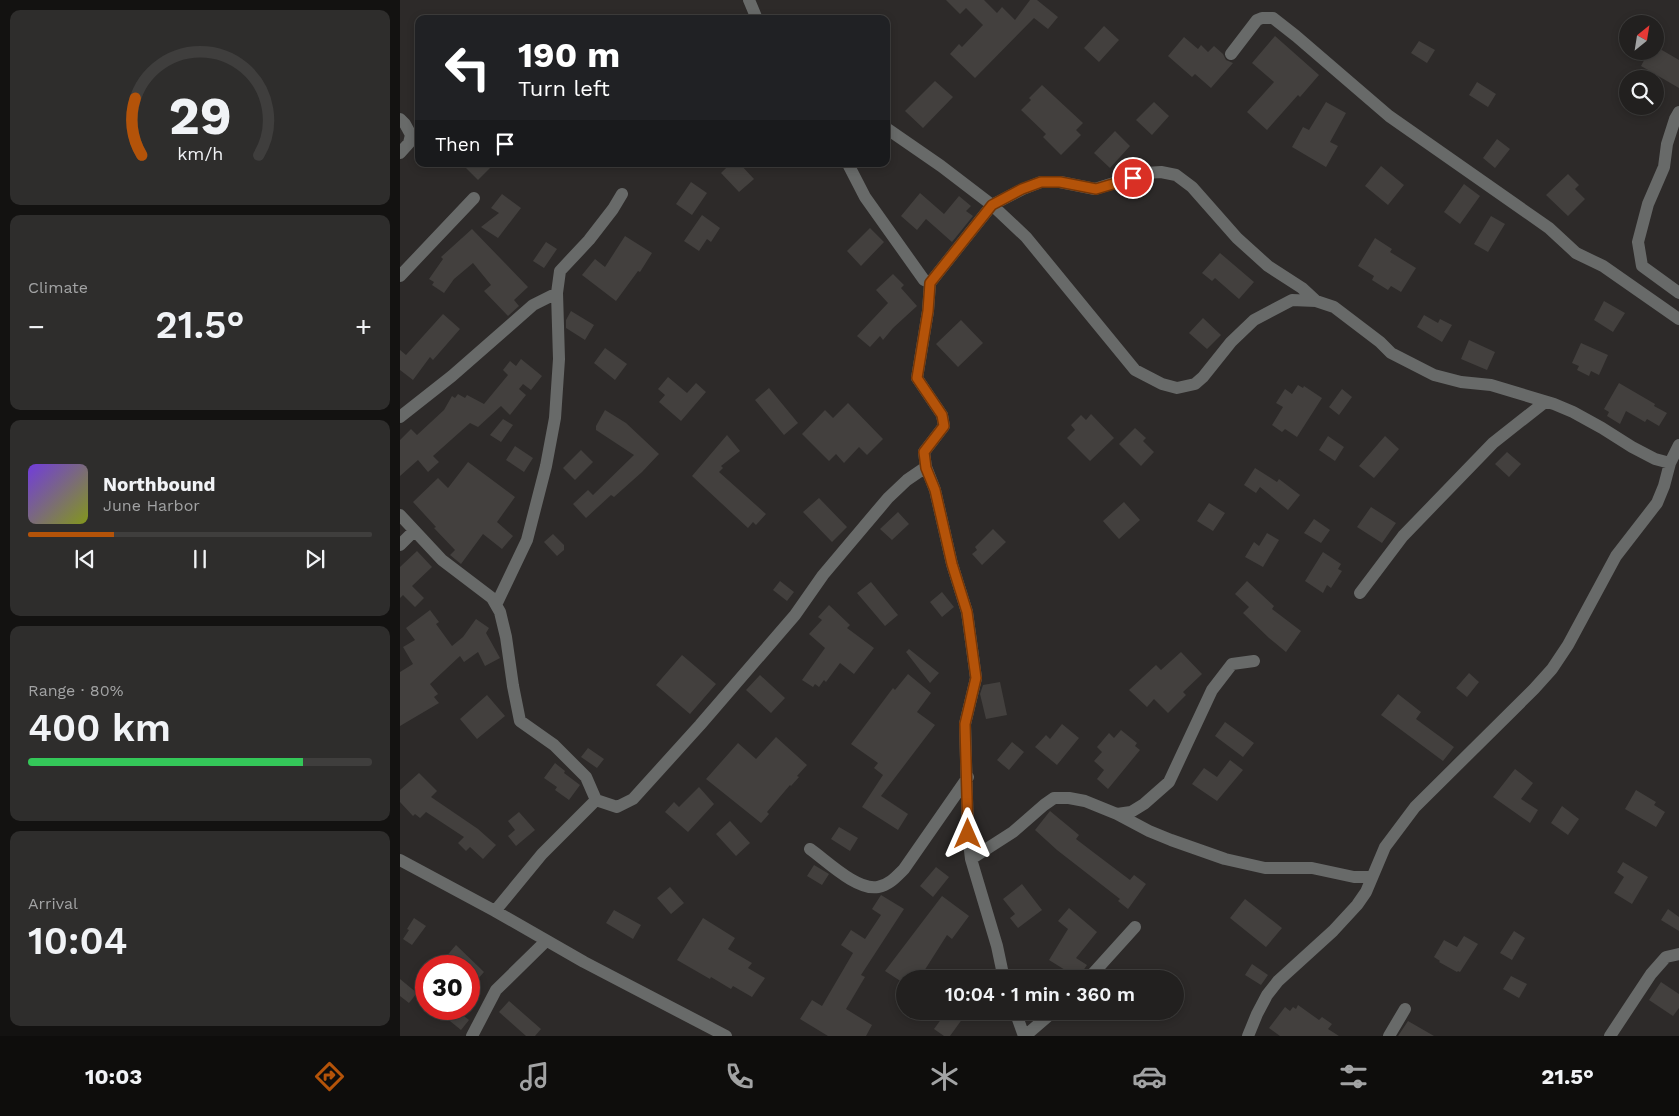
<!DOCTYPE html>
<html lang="en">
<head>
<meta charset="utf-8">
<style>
	:root { --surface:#22201f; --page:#2e2d2c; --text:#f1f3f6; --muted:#a2a3a4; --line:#3f3e3d; --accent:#b45309 }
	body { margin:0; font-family:"Work Sans",sans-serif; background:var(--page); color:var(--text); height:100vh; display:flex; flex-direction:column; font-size:19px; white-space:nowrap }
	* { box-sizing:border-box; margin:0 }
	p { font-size:16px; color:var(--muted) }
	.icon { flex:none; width:28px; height:28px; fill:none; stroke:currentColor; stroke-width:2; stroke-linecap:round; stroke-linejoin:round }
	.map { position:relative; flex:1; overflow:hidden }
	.drawer { display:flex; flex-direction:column; gap:10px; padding:10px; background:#131211; width:400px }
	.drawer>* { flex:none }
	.top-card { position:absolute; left:15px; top:15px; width:475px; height:152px; border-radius:10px; box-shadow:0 2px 8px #0003,0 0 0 1px var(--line); background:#202124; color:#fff; overflow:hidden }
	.needle { width:32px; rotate:30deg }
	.fabs { position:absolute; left:1219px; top:15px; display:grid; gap:10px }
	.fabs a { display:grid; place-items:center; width:45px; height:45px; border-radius:50%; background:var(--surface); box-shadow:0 2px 8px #0003,0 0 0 1px var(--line); font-size:25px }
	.speed { position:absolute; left:15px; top:955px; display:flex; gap:10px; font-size:25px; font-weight:700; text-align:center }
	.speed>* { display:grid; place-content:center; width:65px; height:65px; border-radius:50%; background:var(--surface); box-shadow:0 2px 8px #0003,0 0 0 1px var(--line); line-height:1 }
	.speed .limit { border:8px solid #d22; background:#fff; color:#111 }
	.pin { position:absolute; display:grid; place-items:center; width:42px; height:42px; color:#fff; margin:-21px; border:2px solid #fff; border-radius:50%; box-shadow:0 1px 5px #0007 }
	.me { position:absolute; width:55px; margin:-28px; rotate:0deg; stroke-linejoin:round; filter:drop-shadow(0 0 4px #0008) }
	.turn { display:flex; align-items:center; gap:18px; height:105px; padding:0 20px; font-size:22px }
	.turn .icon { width:65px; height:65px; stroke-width:2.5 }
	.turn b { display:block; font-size:35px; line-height:42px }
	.then { display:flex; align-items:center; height:48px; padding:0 20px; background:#0003; gap:10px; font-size:19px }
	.big { font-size:38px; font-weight:600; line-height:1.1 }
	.drawer .widget { flex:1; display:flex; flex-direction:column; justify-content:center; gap:8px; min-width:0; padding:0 18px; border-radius:10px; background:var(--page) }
	.drawer .dial { align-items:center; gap:0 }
	.dial svg { height:130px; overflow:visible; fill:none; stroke:var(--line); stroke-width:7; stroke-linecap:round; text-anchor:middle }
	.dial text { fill:var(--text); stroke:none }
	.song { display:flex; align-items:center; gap:15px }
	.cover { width:60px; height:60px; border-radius:8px; background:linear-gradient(135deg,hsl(260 70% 55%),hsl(70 70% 35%)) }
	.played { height:5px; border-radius:2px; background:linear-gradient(90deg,var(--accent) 25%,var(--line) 25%) }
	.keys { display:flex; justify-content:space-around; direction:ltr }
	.heat { display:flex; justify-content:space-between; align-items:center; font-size:28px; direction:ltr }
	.charge { height:8px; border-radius:4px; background:linear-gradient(90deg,#34c759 80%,var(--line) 0) }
	.trip { position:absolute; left:496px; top:970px; width:288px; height:50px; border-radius:25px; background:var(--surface); box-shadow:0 2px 8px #0003,0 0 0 1px var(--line); font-weight:600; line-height:50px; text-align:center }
	.dock { display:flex; height:80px; justify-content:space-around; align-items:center; background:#0e0d0c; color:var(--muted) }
	.dock .icon { width:35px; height:35px }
	.dock .selected { color:var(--accent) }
	.dock b { font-size:22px; color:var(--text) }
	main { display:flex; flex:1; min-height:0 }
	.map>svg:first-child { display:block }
</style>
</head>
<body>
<main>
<section class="drawer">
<div class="widget dial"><svg viewBox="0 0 100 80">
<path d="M14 69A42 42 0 1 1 86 69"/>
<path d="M14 69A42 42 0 0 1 10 34" stroke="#b45309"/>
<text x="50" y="56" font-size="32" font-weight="700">29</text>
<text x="50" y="72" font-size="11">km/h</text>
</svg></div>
<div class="widget"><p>Climate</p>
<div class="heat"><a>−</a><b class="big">21.5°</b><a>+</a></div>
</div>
<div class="widget">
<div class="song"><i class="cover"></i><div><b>Northbound</b><p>June Harbor</p></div></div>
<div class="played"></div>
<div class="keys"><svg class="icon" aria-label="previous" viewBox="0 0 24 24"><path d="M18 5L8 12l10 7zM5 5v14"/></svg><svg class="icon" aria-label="pause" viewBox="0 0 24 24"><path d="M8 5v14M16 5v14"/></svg><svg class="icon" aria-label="next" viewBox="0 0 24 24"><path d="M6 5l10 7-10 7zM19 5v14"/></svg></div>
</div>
<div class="widget"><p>Range · 80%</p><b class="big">400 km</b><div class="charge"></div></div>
<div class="widget"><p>Arrival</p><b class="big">10:04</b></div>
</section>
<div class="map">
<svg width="1279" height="1036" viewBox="0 0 1279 1036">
	<rect width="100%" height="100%" fill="#2d2a29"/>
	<path fill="#43403e" d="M 546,0 L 584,0 L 597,13 L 602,7 L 615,20 L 630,0 L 637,0 L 658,17 L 648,29 L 634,18 L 575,78 L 550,54 L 559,44 L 562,47 L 583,25 L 566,8 L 560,14 Z
		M 704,26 L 719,40 L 699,62 L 684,48 Z
		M 875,36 L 919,75 L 900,97 L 898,95 L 867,130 L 847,112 L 874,82 L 852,63 Z
		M 784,37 L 798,49 L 801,45 L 808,52 L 814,46 L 823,54 L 826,60 L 833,63 L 811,88 L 795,74 L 792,77 L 768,56 Z
		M 1019,41 L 1035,50 L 1027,63 L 1011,53 Z
		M 1255,46 L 1279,60 L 1279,88 L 1241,66 L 1249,51 L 1255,51 Z
		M 535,81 L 553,97 L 523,128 L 505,111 Z
		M 1077,82 L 1096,94 L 1088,107 L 1069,95 Z
		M 642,85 L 683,123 L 676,130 L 681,135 L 661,155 L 643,137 L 646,134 L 621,110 L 631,100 L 629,98 Z
		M 754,102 L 769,116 L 752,135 L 736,120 Z
		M 926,102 L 946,113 L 930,142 L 938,146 L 926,167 L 892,147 L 903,127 L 909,130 Z
		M 715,131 L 730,146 L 710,168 L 694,153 Z
		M 1097,139 L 1110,149 L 1095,168 L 1083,158 Z
		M 62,164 L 94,164 L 78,180 Z
		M 330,164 L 340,164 L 354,179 L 339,192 L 321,173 Z
		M 981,166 L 1004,185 L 988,205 L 965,186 Z
		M 1168,174 L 1179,185 L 1175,189 L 1185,199 L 1168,216 L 1146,195 Z
		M 291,182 L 307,193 L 292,215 L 276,204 Z
		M 1064,184 L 1080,196 L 1060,224 L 1044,212 Z
		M 520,193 L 544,214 L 559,196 L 571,206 L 566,211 L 573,216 L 552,242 L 526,219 L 517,230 L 501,216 Z
		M 102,194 L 121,208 L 98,238 L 81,227 L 99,213 L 91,208 Z
		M 302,215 L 320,228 L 311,242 L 307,239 L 299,251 L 284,241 Z
		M 1091,216 L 1105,224 L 1088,252 L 1074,244 Z
		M 470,228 L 484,242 L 461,266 L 447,251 Z
		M 72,229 L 128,287 L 114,300 L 119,306 L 108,316 L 84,291 L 91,285 L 73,263 L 54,279 L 44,293 L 32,285 L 34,282 L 29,279 L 43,259 L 41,257 Z
		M 225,236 L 252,253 L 240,272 L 238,271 L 216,301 L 182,275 L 195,259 L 205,267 Z
		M 975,238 L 992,249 L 990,252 L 1016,268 L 1001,292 L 991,286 L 988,290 L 972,280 L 974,276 L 958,266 Z
		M 146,242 L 157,249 L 144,268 L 133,261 Z
		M 820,253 L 854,282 L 839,299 L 815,278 L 812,281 L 802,273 Z
		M 493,274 L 504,285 L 501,288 L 517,306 L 493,328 L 483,340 L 480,336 L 470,347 L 457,336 L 488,303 L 476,290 Z
		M 1204,301 L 1225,313 L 1213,332 L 1194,320 Z
		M 171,311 L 194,325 L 185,340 L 166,328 L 166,320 Z
		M 43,314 L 60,329 L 33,360 L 30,357 L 13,380 L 0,370 L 0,350 L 6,355 Z
		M 1024,315 L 1038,323 L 1040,319 L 1052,325 L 1042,342 L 1017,327 Z
		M 803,318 L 821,335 L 807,349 L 789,333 Z
		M 561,320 L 583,343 L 558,367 L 536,344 Z
		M 1069,340 L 1095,352 L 1087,370 L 1061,359 Z
		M 1181,343 L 1208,355 L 1199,375 L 1191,371 L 1189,376 L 1177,370 L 1179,366 L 1172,363 Z
		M 205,348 L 227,364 L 215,380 L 194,363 Z
		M 121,359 L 142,376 L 131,390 L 123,384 L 119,389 L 126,395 L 110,415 L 101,406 L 78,427 L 70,423 L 33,456 L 39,462 L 28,472 L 18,460 L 0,476 L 0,440 L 11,429 L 17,435 L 44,410 L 52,396 L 55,398 L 58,394 L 65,398 L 67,395 L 84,404 L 108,375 L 103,370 L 110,361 L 116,366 Z
		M 268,377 L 287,393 L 296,383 L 306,392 L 281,421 L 259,402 L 265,395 L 258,389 Z
		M 1219,383 L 1255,404 L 1254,406 L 1267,413 L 1259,426 L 1247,419 L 1245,422 L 1226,411 L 1220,424 L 1207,416 L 1209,412 L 1204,409 Z
		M 898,385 L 903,388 L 904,386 L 922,398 L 897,437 L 885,429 L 882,432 L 872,425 L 883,407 L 876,403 L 885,389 L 892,394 Z
		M 369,388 L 398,423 L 384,435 L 355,400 Z
		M 942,389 L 952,397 L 939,415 L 929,407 Z
		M 448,403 L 483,439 L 467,455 L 459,447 L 444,463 L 436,454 L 429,461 L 402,434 L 425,410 L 433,418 Z
		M 205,410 L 226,423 L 259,454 L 242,472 L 214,497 L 211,495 L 186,518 L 173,504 L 188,490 L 193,495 L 234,455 L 196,430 L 196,426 Z
		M 691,414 L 714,438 L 690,461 L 667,438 L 675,430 L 671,425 L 681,415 L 686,420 Z
		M 103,419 L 113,425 L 101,442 L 90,435 Z
		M 735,428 L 746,438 L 743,441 L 754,452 L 741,466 L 719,444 Z
		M 327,435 L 340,451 L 321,466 L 323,468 L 319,472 L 366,514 L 356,525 L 353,522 L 348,528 L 292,476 Z
		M 928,436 L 944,447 L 935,461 L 919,450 Z
		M 985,436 L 999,449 L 974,478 L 959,466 Z
		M 115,446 L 133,458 L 124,472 L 106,460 Z
		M 181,450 L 193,462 L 175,480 L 163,468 Z
		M 1107,452 L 1121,464 L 1109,477 L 1095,464 Z
		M 68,462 L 115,497 L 97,522 L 113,536 L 102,549 L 83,534 L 61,564 L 50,555 L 55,550 L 34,528 L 36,527 L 13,502 L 38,478 L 48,488 Z
		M 855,468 L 877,482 L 879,479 L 900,495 L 888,510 L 860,487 L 856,493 L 844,485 Z
		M 419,498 L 447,527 L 432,542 L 403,512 Z
		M 724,502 L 740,520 L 719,539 L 703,521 Z
		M 809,503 L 825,513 L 813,531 L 797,521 Z
		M 971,507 L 996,523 L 982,543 L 957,527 Z
		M 498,512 L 509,524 L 492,540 L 480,529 Z
		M 914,519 L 930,530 L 921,543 L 904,533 Z
		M 593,529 L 606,542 L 582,565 L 572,554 L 577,550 L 575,547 Z
		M 867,533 L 879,540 L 863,567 L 845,557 L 854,542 L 859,546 Z
		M 153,534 L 164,545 L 164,550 L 157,556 L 144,542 Z
		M 17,551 L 32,567 L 12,586 L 24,598 L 15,607 L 3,595 L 0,598 L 0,567 Z
		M 923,552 L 941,564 L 938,569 L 942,571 L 931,588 L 927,585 L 923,593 L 905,581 Z
		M 380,581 L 394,592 L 387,601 L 373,590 Z
		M 847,581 L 874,606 L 872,609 L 901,631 L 886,652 L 869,638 L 843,613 L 849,607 L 835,594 Z
		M 471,582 L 498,615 L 485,626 L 457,593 Z
		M 542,592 L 554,607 L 542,617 L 530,602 Z
		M 429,605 L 450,625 L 447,628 L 474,648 L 454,674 L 440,663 L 426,682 L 424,680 L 419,687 L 415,684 L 413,687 L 402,680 L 425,648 L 409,634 L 422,620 L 418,617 Z
		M 30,610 L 39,622 L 36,624 L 52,646 L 63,637 L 76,619 L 89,628 L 86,633 L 100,658 L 85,666 L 78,652 L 64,662 L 60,656 L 30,684 L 38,694 L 34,697 L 39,703 L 0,726 L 0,672 L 13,664 L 3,647 L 15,640 L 6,628 Z
		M 509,649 L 539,673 L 530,683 L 506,652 Z
		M 781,652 L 802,674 L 783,692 L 786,695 L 768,713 L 754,699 L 747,707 L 729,690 L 756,665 L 761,670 Z
		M 282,655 L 316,684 L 290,714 L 256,685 Z
		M 1069,673 L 1079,682 L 1067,697 L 1056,688 Z
		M 508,674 L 531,693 L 517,712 L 535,725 L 481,796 L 508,814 L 498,830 L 462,807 L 483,775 L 474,768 L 478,763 L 451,744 L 493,688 L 495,690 Z
		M 360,675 L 385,698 L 371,713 L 346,690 Z
		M 600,682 L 607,715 L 586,719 L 580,694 L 583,685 Z
		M 998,694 L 1021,712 L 1016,719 L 1054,747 L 1043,761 L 981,715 Z
		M 87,695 L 105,716 L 77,739 L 60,719 Z
		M 825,722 L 854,743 L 843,757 L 815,736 Z
		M 662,724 L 679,738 L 657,765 L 635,747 L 646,735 L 650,739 Z
		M 721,730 L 737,743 L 735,746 L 740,750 L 708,789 L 697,779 L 704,770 L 694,761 L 702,752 L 697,747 L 709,733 L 714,738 Z
		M 376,737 L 407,765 L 397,776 L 399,777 L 391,786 L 390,785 L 367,812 L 369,814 L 361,823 L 306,779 L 338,743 L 356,759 Z
		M 612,742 L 624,752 L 609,770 L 597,760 Z
		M 188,748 L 204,759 L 197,768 L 181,757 Z
		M 830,760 L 843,770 L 817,801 L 792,784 L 804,768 L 817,777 Z
		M 155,763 L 165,771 L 164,773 L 180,785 L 169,800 L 155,790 L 157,787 L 144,778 Z
		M 1115,769 L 1133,783 L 1121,799 L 1138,810 L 1130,823 L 1093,797 Z
		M 19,773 L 37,791 L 31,797 L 78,829 L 96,845 L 83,859 L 70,847 L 66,851 L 58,843 L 64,837 L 26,812 L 20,818 L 15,814 L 13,816 L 0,802 L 0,790 Z
		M 299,787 L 314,804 L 288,832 L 265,812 L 274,802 L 279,807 Z
		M 1236,790 L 1256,802 L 1254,805 L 1265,812 L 1256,827 L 1225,809 Z
		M 1162,806 L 1179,819 L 1168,835 L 1151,823 Z
		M 650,811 L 679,835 L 676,839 L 693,852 L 730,880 L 734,875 L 746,884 L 728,909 L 718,901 L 720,899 L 657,850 L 635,830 Z
		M 119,812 L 135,830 L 116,846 L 108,836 L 115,830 L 108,821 Z
		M 330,821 L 350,843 L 336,856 L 316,834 Z
		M 439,827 L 458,838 L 450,851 L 431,839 Z
		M 1223,862 L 1248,877 L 1232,904 L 1214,893 L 1224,877 L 1217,872 Z
		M 414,865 L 429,874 L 422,885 L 407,876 Z
		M 536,867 L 549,877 L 533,897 L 520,886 Z
		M 622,884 L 642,910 L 618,928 L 610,918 L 615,914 L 603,899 Z
		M 270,887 L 284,903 L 271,914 L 257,898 Z
		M 481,895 L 504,909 L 461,975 L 465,977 L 446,1009 L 472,1025 L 466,1036 L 428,1036 L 400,1019 L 412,1000 L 422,1006 L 453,953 L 441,945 L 451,930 L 465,939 L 481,915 L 472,909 Z
		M 542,896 L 569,916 L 552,939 L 547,935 L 519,979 L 505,979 L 505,984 L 485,971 Z
		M 845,899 L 882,928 L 866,947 L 830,918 Z
		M 669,908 L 697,932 L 676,958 L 687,965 L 678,978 L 649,960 L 668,929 L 658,921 Z
		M 1268,909 L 1279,917 L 1279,931 L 1261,920 Z
		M 214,910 L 241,925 L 233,939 L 206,923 Z
		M 14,918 L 26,926 L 12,945 L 3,939 L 9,930 L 7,929 Z
		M 303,918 L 335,938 L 328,949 L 352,963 L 348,968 L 365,978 L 352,997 L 333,986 L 331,989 L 311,977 L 310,979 L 277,960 Z
		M 1114,931 L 1125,938 L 1112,960 L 1100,953 Z
		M 1064,936 L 1078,944 L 1060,972 L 1058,971 L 1057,972 L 1039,962 L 1040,961 L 1034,957 L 1044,940 L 1057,947 Z
		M 56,945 L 84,972 L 69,989 L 69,966 L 38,966 Z
		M 852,964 L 868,975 L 861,985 L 845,975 Z
		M 1111,976 L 1127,984 L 1119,998 L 1103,989 Z
		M 0,979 L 17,993 L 9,1003 L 0,996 Z
		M 1261,982 L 1279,994 L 1279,1008 L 1273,1016 L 1249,1000 Z
		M 109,1001 L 141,1029 L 135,1036 L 126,1036 L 99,1012 Z
		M 898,1005 L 919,1020 L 922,1017 L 932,1024 L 928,1029 L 939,1036 L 880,1036 L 869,1028 L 885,1007 L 890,1011 L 893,1007 L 896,1009 Z
		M 52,1009 L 55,1009 L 69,1020 L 61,1030 L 45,1017 Z
		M 547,1011 L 568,1011 L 550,1036 L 544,1036 L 534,1029 Z
		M 1008,1021 L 1034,1036 L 998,1036 Z"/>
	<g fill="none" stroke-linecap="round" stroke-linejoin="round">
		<path stroke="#686a69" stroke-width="12" d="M 349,0 L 357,19
			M 831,54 L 857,20 L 862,18 L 873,18 L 896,36 L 989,116 L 1149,228 L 1176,253 L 1203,266 L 1279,319
			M 1279,112 L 1275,119 L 1267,144 L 1264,167 L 1248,204 L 1238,242 L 1242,266 L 1279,293
			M 0,119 L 5,124 L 11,135 L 9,143 L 0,153
			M 486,128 L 541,166 L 592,205 L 626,237 L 735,370 L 762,384 L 777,388 L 795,384 L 803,377 L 831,342 L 854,320 L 892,300 L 916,301 L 934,307 L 980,342 L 991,353 L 1034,375 L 1061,382 L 1091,385 L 1154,404 L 1173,412 L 1202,428 L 1232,447 L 1255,459 L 1270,463
			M 448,164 L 465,197 L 524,280 L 530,283 L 528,311 L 517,378 L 542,415 L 544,426 L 524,452 L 526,467 L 535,490 L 552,564 L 567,612 L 576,678 L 565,724 L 568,834 L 571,859 L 597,946 L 604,979
			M 0,276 L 74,198
			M 530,283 L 592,205 L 623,189 L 641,182 L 660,182 L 695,189 L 746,173 L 761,172 L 776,175 L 792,187 L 837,238 L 868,266 L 902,288 L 916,301
			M 0,417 L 52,376 L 133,305 L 157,293
			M 0,515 L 42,560 L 92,598 L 100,612 L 106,637 L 113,686 L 120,721 L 154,745 L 186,777 L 196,800 L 217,807 L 233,799 L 300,725 L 395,615 L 423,575 L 488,498 L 507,480 L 526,467
			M 0,545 L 14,531
			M 960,593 L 1003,536 L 1093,443 L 1145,402
			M 96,605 L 127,540 L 146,466 L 155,418 L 159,359 L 157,293 L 160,271 L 189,240 L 213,209 L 222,194
			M 717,814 L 749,831 L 771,840 L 825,859 L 865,868 L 912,868 L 954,877 L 972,877
			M 410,849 C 427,861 457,891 478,887 C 489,885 496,877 504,869 L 568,777
			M 571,859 L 613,832 L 644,805 L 654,798 L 669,798 L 685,801 L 717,814 L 731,812 L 744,804 L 769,782 L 812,690 L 832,664 L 854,661
			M 0,860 L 95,911 L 184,962 L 326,1036
			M 95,911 L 142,854 L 196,800
			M 688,979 L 735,927
			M 615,1011 L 624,1036
			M 72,1036 L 96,990 L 146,941
			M 625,1036 L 654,1011
			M 848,1036 L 857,1014 L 867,995 L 878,981 L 933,931 L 957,905 L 966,892 L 985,847 L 1015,807 L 1134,689 L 1152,669 L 1168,645 L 1216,556 L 1257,503 L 1264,486 L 1270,463 L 1279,445
			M 989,1036 L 1005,1009
			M 1210,1036 L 1251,974 L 1266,957 L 1279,954"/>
	</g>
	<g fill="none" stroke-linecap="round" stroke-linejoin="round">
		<g stroke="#753606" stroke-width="12">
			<path id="route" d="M 568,834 L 565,724 L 576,678 L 567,612 L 552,564 L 535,490 L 526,468 L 524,452 L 544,426 L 542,415 L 517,378 L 528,311 L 530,283 L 592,205 L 622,189 L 641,182 L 660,182 L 696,189 L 733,178"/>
		</g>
		<use href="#route" stroke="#b45309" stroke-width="9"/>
	</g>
</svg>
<div class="fabs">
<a><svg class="needle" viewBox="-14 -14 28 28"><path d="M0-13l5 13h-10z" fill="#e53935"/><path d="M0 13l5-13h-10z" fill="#a2a3a4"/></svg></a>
<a><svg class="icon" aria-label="search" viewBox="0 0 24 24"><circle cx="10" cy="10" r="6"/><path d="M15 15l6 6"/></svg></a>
</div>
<div class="speed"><div class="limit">30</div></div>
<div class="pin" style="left:733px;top:178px;background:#d93025"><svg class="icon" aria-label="arrive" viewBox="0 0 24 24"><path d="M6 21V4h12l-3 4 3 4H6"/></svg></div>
<svg class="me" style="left:568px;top:834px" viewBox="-20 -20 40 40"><path d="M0-17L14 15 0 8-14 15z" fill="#b45309" stroke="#fff" stroke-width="4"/></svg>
<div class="trip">10:04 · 1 min · 360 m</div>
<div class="top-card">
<div class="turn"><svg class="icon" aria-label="left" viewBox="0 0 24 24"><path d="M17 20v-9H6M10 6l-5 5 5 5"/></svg><div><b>190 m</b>Turn left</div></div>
<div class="then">Then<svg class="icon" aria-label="arrive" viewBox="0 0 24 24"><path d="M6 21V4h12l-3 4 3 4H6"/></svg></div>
</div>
</div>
</main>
<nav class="dock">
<b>10:03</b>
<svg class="icon selected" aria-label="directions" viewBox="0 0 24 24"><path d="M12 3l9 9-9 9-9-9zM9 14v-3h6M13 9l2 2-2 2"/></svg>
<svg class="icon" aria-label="music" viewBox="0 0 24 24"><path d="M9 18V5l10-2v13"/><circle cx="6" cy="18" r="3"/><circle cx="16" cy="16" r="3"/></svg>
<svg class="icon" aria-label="phone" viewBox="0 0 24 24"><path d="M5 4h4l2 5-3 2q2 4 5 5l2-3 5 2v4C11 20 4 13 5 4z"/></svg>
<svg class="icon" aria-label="climate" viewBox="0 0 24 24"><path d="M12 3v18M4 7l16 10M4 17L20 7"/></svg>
<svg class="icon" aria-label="car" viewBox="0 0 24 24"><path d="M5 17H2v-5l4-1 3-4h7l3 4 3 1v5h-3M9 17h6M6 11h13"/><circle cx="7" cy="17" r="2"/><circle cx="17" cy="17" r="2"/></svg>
<svg class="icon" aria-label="filters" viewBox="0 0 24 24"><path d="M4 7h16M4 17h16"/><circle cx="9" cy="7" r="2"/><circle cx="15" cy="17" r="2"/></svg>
<b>21.5°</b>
</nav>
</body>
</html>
